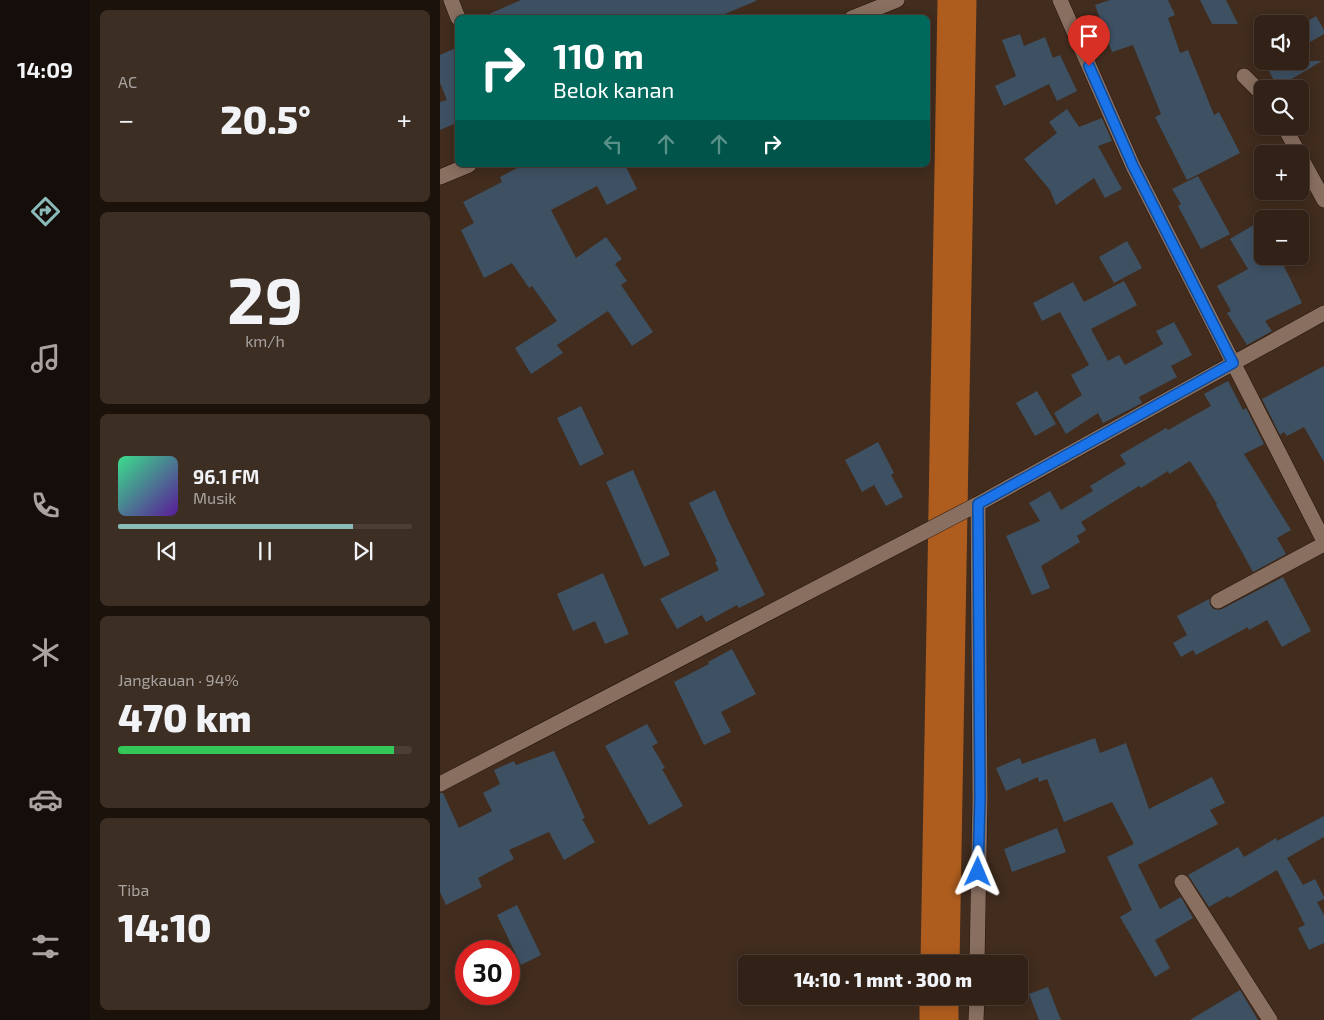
<!DOCTYPE html>
<html lang="id">
<head>
<meta charset="utf-8">
<style>
	:root { --surface:#312116; --page:#3d2e23; --text:#f1f3f6; --muted:#a8a3a1; --line:#4c3e35; --accent:#8bbbb9 }
	body { margin:0; font-family:"Exo 2",sans-serif; background:var(--page); color:var(--text); height:100vh; display:flex; flex-direction:column; font-size:19px; white-space:nowrap }
	* { box-sizing:border-box; margin:0 }
	p { font-size:16px; color:var(--muted) }
	.icon { flex:none; width:28px; height:28px; fill:none; stroke:currentColor; stroke-width:2; stroke-linecap:round; stroke-linejoin:round }
	.map { position:relative; flex:1; overflow:hidden }
	.drawer { display:flex; flex-direction:column; gap:10px; padding:10px; background:#1b120c; width:350px }
	.drawer>* { flex:none }
	.guide { position:absolute; left:15px; top:15px; width:475px; height:152px; border-radius:8px; box-shadow:0 2px 12px #0003,0 0 0 1px var(--line); background:#00695c; color:#fff; overflow:hidden }
	.fabs { position:absolute; left:814px; top:15px; display:grid; gap:10px }
	.fabs a { display:grid; place-items:center; width:55px; height:55px; border-radius:8px; background:var(--surface); box-shadow:0 2px 12px #0003,0 0 0 1px var(--line); font-size:25px }
	.speed { position:absolute; left:15px; top:940px; display:flex; gap:10px; font-size:25px; font-weight:700; text-align:center }
	.speed>* { display:grid; place-content:center; width:65px; height:65px; border-radius:50%; background:var(--surface); box-shadow:0 2px 12px #0003,0 0 0 1px var(--line); line-height:1 }
	.speed .limit { border:8px solid #d22; background:#fff; color:#111 }
	.pin { position:absolute; display:grid; place-items:center; width:42px; height:42px; color:#fff; margin:-51px -21px; border-radius:50% 50% 50% 0; rotate:-45deg; box-shadow:0 0 5px #0007 }
	.pin .icon { rotate:45deg }
	.me { position:absolute; width:55px; margin:-28px; rotate:1deg; stroke-linejoin:round; filter:drop-shadow(0 0 4px #0008) }
	.turn { display:flex; align-items:center; gap:18px; height:105px; padding:0 15px; font-size:22px }
	.turn .icon { width:65px; height:65px; stroke-width:2.5 }
	.turn b { display:block; font-size:35px; line-height:42px }
	.lanes { display:flex; align-items:center; height:48px; padding:0 15px; background:#0003; justify-content:center; gap:25px; direction:ltr }
	.lanes .off { opacity:.35 }
	.big { font-size:38px; font-weight:800; line-height:1.1 }
	.drawer .card { flex:1; display:flex; flex-direction:column; justify-content:center; gap:8px; min-width:0; padding:0 18px; border-radius:8px; background:var(--page) }
	.drawer .dial { align-items:center; gap:0 }
	.dial b { font-size:65px; line-height:1 }
	.song { display:flex; align-items:center; gap:15px }
	.cover { width:60px; height:60px; border-radius:8px; background:linear-gradient(135deg,hsl(150 70% 55%),hsl(270 70% 35%)) }
	.played { height:5px; border-radius:2px; background:linear-gradient(90deg,var(--accent) 80%,var(--line) 80%) }
	.keys { display:flex; justify-content:space-around; direction:ltr }
	.heat { display:flex; justify-content:space-between; align-items:center; font-size:28px; direction:ltr }
	.charge { height:8px; border-radius:4px; background:linear-gradient(90deg,#34c759 94%,var(--line) 0) }
	.trip { position:absolute; left:298px; top:955px; width:290px; height:50px; border-radius:8px; background:var(--surface); box-shadow:0 2px 12px #0003,0 0 0 1px var(--line); font-weight:800; line-height:50px; text-align:center }
	main { display:flex; flex:1; min-height:0 }
	.dock { display:flex; flex-direction:column; width:90px; justify-content:space-around; align-items:center; background:#140d09; color:var(--muted) }
	.dock .icon { width:35px; height:35px }
	.dock .current { color:var(--accent) }
	.dock b { font-size:22px; color:var(--text) }
	.map>svg:first-child { display:block }
</style>
</head>
<body>
<main>
<nav class="dock">
<b>14:09</b>
<svg class="icon current" aria-label="directions" viewBox="0 0 24 24"><path d="M12 3l9 9-9 9-9-9zM9 14v-3h6M13 9l2 2-2 2"/></svg>
<svg class="icon" aria-label="music" viewBox="0 0 24 24"><path d="M9 18V5l10-2v13"/><circle cx="6" cy="18" r="3"/><circle cx="16" cy="16" r="3"/></svg>
<svg class="icon" aria-label="phone" viewBox="0 0 24 24"><path d="M5 4h4l2 5-3 2q2 4 5 5l2-3 5 2v4C11 20 4 13 5 4z"/></svg>
<svg class="icon" aria-label="climate" viewBox="0 0 24 24"><path d="M12 3v18M4 7l16 10M4 17L20 7"/></svg>
<svg class="icon" aria-label="car" viewBox="0 0 24 24"><path d="M5 17H2v-5l4-1 3-4h7l3 4 3 1v5h-3M9 17h6M6 11h13"/><circle cx="7" cy="17" r="2"/><circle cx="17" cy="17" r="2"/></svg>
<svg class="icon" aria-label="filters" viewBox="0 0 24 24"><path d="M4 7h16M4 17h16"/><circle cx="9" cy="7" r="2"/><circle cx="15" cy="17" r="2"/></svg>
</nav>
<section class="drawer">
<div class="card"><p>AC</p>
<div class="heat"><a>−</a><b class="big">20.5°</b><a>+</a></div>
</div>
<div class="card dial"><b>29</b><p>km/h</p></div>
<div class="card">
<div class="song"><i class="cover"></i><div><b>96.1 FM</b><p>Musik</p></div></div>
<div class="played"></div>
<div class="keys"><svg class="icon" aria-label="previous" viewBox="0 0 24 24"><path d="M18 5L8 12l10 7zM5 5v14"/></svg><svg class="icon" aria-label="pause" viewBox="0 0 24 24"><path d="M8 5v14M16 5v14"/></svg><svg class="icon" aria-label="next" viewBox="0 0 24 24"><path d="M6 5l10 7-10 7zM19 5v14"/></svg></div>
</div>
<div class="card"><p>Jangkauan · 94%</p><b class="big">470 km</b><div class="charge"></div></div>
<div class="card"><p>Tiba</p><b class="big">14:10</b></div>
</section>
<div class="map">
<svg width="884" height="1020" viewBox="0 0 884 1020">
	<rect width="100%" height="100%" fill="#412c1e"/>
	<g fill="none" stroke-linecap="round" stroke-linejoin="round">
		<path stroke="#af5d1e" stroke-width="39" d="M 500,964 L 517,0
			M 499,1020 L 499,996"/>
	</g>
	<path fill="#3e5163" d="M 81,0 L 316,0 L 316,1 L 275,18 L 40,18 Z
		M 670,0 L 728,0 L 735,15 L 728,18 L 740,53 L 748,50 L 774,115 L 779,112 L 800,153 L 747,180 L 715,117 L 721,114 L 693,45 L 672,52 L 655,5 Z
		M 760,0 L 786,0 L 798,24 L 772,24 Z
		M 876,16 L 884,30 L 884,34 L 860,48 L 860,26 Z
		M 580,34 L 584,46 L 605,37 L 613,58 L 620,55 L 637,91 L 617,101 L 609,84 L 564,106 L 555,86 L 576,76 L 562,40 Z
		M 18,47 L 18,124 L 16,123 L 0,130 L 0,102 L 7,100 L 0,83 L 0,55 Z
		M 823,61 L 882,61 L 838,87 Z
		M 627,109 L 639,127 L 662,118 L 672,141 L 658,146 L 682,189 L 665,198 L 654,178 L 616,205 L 610,190 L 584,159 L 617,133 L 609,122 Z
		M 83,165 L 185,165 L 197,189 L 167,205 L 157,186 L 111,210 L 136,258 L 166,237 L 182,259 L 175,264 L 187,281 L 181,285 L 213,332 L 192,346 L 168,311 L 117,345 L 123,353 L 91,374 L 75,348 L 117,321 L 92,286 L 89,288 L 72,263 L 44,278 L 21,230 L 34,223 L 23,202 L 62,182 L 60,177 Z
		M 758,176 L 790,234 L 761,249 L 738,206 L 741,204 L 732,189 Z
		M 822,220 L 822,256 L 839,256 L 862,303 L 825,321 L 832,331 L 807,345 L 787,313 L 791,311 L 777,286 L 808,269 L 790,239 Z
		M 687,241 L 702,268 L 674,283 L 659,257 Z
		M 684,281 L 697,305 L 651,329 L 668,361 L 679,355 L 685,365 L 723,344 L 716,331 L 734,322 L 752,355 L 731,366 L 737,377 L 699,397 L 702,403 L 663,423 L 658,413 L 626,434 L 614,413 L 642,395 L 631,375 L 649,365 L 620,312 L 602,321 L 593,303 L 633,282 L 644,302 Z
		M 884,366 L 884,462 L 864,427 L 847,436 L 844,432 L 840,435 L 822,399 Z
		M 788,381 L 803,410 L 806,408 L 824,444 L 804,454 L 851,530 L 837,538 L 846,554 L 813,572 L 776,505 L 777,504 L 750,461 L 729,474 L 728,471 L 701,488 L 699,486 L 641,522 L 646,530 L 637,536 L 640,542 L 601,566 L 610,588 L 592,595 L 566,536 L 600,521 L 589,503 L 610,491 L 621,510 L 653,491 L 650,486 L 686,464 L 680,455 L 726,428 L 728,430 L 771,406 L 764,394 Z
		M 597,391 L 616,424 L 595,436 L 576,403 Z
		M 141,406 L 164,454 L 140,466 L 117,418 Z
		M 438,442 L 454,473 L 451,475 L 463,497 L 446,506 L 434,485 L 422,492 L 405,460 Z
		M 193,470 L 230,555 L 204,567 L 166,482 Z
		M 275,490 L 289,522 L 325,595 L 299,608 L 297,605 L 266,622 L 262,615 L 237,629 L 220,599 L 279,570 L 275,562 L 277,561 L 249,503 Z
		M 163,573 L 189,634 L 165,644 L 155,621 L 133,631 L 117,594 Z
		M 843,577 L 871,631 L 842,647 L 827,620 L 809,630 L 808,627 L 756,655 L 753,650 L 741,657 L 733,643 L 747,635 L 737,616 L 769,599 L 770,605 L 773,609 L 779,610 L 782,609 Z
		M 292,649 L 316,694 L 281,712 L 291,732 L 264,745 L 234,682 L 269,664 L 268,662 Z
		M 207,724 L 218,743 L 212,746 L 225,768 L 222,769 L 243,806 L 209,825 L 165,746 Z
		M 655,738 L 660,753 L 686,743 L 709,809 L 772,777 L 785,803 L 770,810 L 778,824 L 698,865 L 720,909 L 741,897 L 753,918 L 715,940 L 730,968 L 715,977 L 680,917 L 692,910 L 667,857 L 694,844 L 672,802 L 624,822 L 607,779 L 599,782 L 598,777 L 566,791 L 556,768 L 580,758 L 582,764 Z
		M 114,751 L 145,818 L 142,819 L 155,842 L 124,860 L 109,832 L 69,850 L 74,859 L 38,878 L 42,887 L 6,905 L 0,892 L 0,793 L 3,793 L 19,828 L 52,811 L 43,793 L 60,784 L 54,770 L 74,761 L 76,765 Z
		M 884,816 L 884,837 L 847,858 L 863,885 L 875,879 L 884,897 L 884,899 L 877,902 L 884,915 L 884,943 L 869,950 L 858,928 L 865,925 L 837,870 L 789,898 L 788,896 L 769,907 L 748,875 L 798,847 L 804,857 L 836,838 L 837,841 Z
		M 617,828 L 626,852 L 572,872 L 564,849 Z
		M 77,905 L 101,955 L 81,965 L 57,915 Z
		M 608,987 L 621,1020 L 599,1020 L 589,994 Z
		M 800,990 L 818,1020 L 750,1020 Z"/>
	<g fill="none" stroke-linecap="round" stroke-linejoin="round">
		<g stroke="#271307" stroke-width="16">
			<path id="minor" d="M 11,0 L 18,18
				M 620,0 L 693,166 L 884,541
				M 412,18 L 457,0
				M 804,76 L 822,94
				M 844,126 L 859,154
				M 860,156 L 884,200
				M 0,177 L 29,165
				M 778,601 L 884,544
				M 0,784 L 538,504 L 884,313
				M 742,882 L 830,1020
				M 537,964 L 540,798 L 538,504
				M 536,1020 L 537,996"/>
		</g>
		<use href="#minor" stroke="#886f60" stroke-width="15"/>
	</g>
	<g fill="none" stroke-linecap="round" stroke-linejoin="round">
		<g stroke="#114b97" stroke-width="12">
			<path id="route" d="M 538,872 L 540,798 L 538,504 L 793,363 L 693,166 L 649,66"/>
		</g>
		<use href="#route" stroke="#1a73e8" stroke-width="9"/>
	</g>
</svg>
<div class="fabs">
<a><svg class="icon" aria-label="sound" viewBox="0 0 24 24"><path d="M4 9h4l5-4v14l-5-4H4zM17 9q2 3 0 6"/></svg></a>
<a><svg class="icon" aria-label="search" viewBox="0 0 24 24"><circle cx="10" cy="10" r="6"/><path d="M15 15l6 6"/></svg></a>
<a>+</a>
<a>−</a>
</div>
<div class="speed"><div class="limit">30</div></div>
<div class="pin" style="left:649px;top:66px;background:#d93025"><svg class="icon" aria-label="arrive" viewBox="0 0 24 24"><path d="M6 21V4h12l-3 4 3 4H6"/></svg></div>
<svg class="me" style="left:538px;top:872px" viewBox="-20 -20 40 40"><path d="M0-17L14 15 0 8-14 15z" fill="#1a73e8" stroke="#fff" stroke-width="4"/></svg>
<div class="trip">14:10 · 1 mnt · 300 m</div>
<div class="guide">
<div class="turn"><svg class="icon" aria-label="right" viewBox="0 0 24 24"><path d="M7 20v-9h11M14 6l5 5-5 5"/></svg><div><b>110 m</b>Belok kanan</div></div>
<div class="lanes"><svg class="icon off" aria-label="left" viewBox="0 0 24 24"><path d="M17 20v-9H6M10 6l-5 5 5 5"/></svg><svg class="icon off" aria-label="ahead" viewBox="0 0 24 24"><path d="M12 20V5M6 11l6-6 6 6"/></svg><svg class="icon off" aria-label="ahead" viewBox="0 0 24 24"><path d="M12 20V5M6 11l6-6 6 6"/></svg><svg class="icon" aria-label="right" viewBox="0 0 24 24"><path d="M7 20v-9h11M14 6l5 5-5 5"/></svg></div>
</div>
</div>
</main>
</body>
</html>
